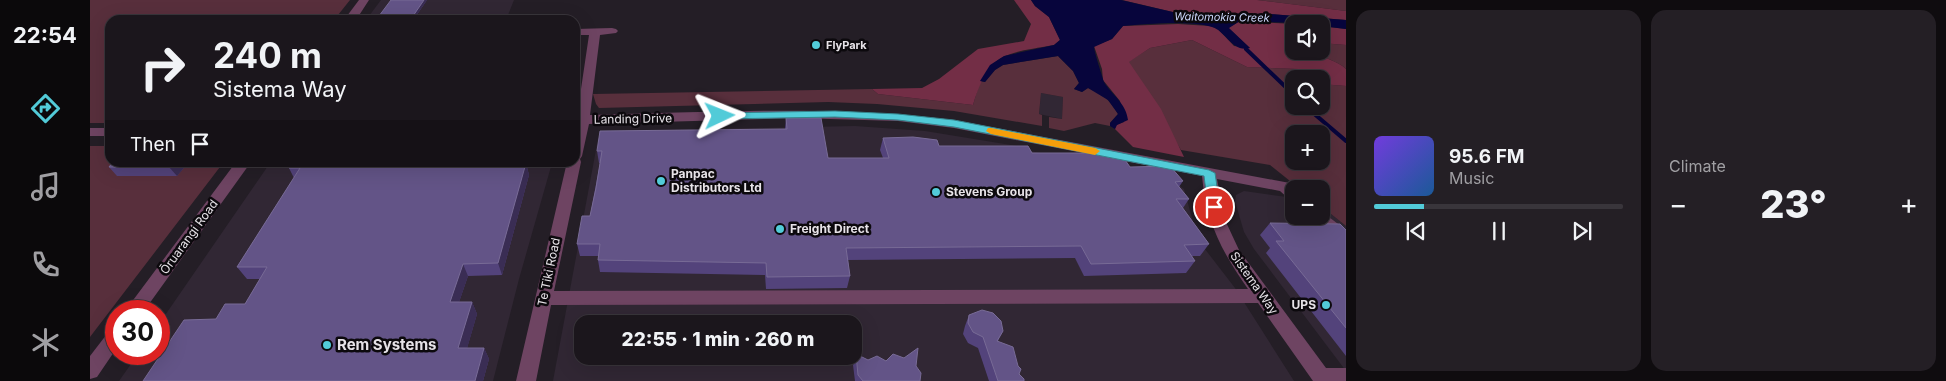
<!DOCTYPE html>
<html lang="en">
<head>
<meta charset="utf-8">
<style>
	:root { --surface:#1b161c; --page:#241f25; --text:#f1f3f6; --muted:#a09fa3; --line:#39353b; --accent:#52cbd8 }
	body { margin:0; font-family:Inter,sans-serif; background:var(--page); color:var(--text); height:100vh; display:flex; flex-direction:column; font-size:19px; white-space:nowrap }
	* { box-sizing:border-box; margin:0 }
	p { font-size:16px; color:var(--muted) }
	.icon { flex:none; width:28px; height:28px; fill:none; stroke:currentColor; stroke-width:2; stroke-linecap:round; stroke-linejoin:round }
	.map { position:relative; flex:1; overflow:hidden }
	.details { display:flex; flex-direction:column; gap:10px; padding:10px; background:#0f0c0f; width:600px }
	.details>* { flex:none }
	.guide { position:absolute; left:15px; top:15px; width:475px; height:152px; border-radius:15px; box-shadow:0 5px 20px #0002,0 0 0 1px var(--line); background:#1b161c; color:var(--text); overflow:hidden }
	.tools { position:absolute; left:1195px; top:15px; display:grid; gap:10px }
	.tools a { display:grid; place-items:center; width:45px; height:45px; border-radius:10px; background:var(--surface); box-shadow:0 5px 20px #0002,0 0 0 1px var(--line); font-size:25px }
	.speed { position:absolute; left:15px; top:300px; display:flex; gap:10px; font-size:25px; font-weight:700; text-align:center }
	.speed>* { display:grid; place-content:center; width:65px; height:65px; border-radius:50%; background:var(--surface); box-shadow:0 5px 20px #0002,0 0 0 1px var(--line); line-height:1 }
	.speed .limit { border:8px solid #d22; background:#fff; color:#111 }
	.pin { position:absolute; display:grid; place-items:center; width:42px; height:42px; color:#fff; margin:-21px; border:2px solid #fff; border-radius:50%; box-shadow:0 1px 5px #0007 }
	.me { position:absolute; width:55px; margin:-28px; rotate:88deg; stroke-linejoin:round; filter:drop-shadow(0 0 4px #0008) }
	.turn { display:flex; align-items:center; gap:18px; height:105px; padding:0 25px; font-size:22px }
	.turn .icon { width:65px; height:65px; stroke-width:2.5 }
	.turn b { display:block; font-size:35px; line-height:42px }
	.then { display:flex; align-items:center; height:48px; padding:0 25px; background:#0003; gap:10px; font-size:19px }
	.big { font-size:38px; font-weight:800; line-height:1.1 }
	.details .widget { flex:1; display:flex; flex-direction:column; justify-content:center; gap:8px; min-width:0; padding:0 18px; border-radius:15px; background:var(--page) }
	.song { display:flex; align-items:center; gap:15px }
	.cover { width:60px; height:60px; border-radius:8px; background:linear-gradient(135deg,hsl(260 70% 55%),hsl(210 70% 35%)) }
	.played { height:5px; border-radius:2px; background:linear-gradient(90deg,var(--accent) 20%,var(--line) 20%) }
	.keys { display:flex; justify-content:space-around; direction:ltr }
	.heat { display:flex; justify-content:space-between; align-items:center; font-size:28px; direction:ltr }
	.details .tiles { flex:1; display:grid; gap:10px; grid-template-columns:repeat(2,1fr) }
	.trip { position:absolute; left:484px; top:315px; width:288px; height:50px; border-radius:15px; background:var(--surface); box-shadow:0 5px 20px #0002,0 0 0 1px var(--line); font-weight:800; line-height:50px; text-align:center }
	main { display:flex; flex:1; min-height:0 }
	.tabs { display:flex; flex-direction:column; width:90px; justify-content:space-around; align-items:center; background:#0b090b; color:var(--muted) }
	.tabs .icon { width:35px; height:35px }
	.tabs .active { color:var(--accent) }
	.tabs b { font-size:22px; color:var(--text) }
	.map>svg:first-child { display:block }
</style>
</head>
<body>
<main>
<nav class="tabs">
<b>22:54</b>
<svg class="icon active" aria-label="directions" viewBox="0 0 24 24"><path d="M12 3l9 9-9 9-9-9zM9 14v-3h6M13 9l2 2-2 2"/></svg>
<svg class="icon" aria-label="music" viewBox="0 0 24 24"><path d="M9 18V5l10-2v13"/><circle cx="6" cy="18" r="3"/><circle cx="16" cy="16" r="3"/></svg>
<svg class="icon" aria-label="phone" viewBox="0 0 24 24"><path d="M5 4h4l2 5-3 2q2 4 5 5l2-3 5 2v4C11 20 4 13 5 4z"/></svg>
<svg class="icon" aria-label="climate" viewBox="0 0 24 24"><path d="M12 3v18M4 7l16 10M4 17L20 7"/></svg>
</nav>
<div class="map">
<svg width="1256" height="381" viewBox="0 0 1256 381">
	<rect width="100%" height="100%" fill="#241e26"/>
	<path fill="#312734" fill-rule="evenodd" d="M 291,0 L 424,0 L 416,20 L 276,20 Z
		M 951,93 L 973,97 L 972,119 L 949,114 Z
		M 765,126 L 835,131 L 927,146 L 929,149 L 1077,176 L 1094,189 L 1108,240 L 1145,288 L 1204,381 L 463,381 L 508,139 L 521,131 ZM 492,324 L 762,324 L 762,356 L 492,356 Z
		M 180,163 L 462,163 L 429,279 L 403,381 L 29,381 L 48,354 L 69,354 L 69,324 Z
		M 1154,191 L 1204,198 L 1204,216 L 1231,216 L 1231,206 L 1256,226 L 1256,371 L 1164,249 L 1154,232 L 1145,201 L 1146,195 Z"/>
	<path fill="#582f3c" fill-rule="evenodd" d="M 0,0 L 260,0 L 244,20 L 20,20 L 20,123 L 0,123 Z
		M 1167,0 L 1256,0 L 1256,11 Z
		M 1102,40 L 1157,67 L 1208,69 L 1216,79 L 1204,79 L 1204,106 L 1231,106 L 1231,84 L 1256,86 L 1256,226 L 1231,206 L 1231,189 L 1210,189 L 1180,165 L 1091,150 L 1038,62 L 1060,48 ZM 1204,134 L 1231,134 L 1231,161 L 1204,161 Z
		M 1231,43 L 1256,45 L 1256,69 C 1247,60 1235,60 1225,51 L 1231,51 Z
		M 968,56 L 983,71 L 989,83 L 984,89 L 992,92 L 998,88 C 1012,93 1021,101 1028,114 L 1020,123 L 1020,126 L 1005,123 L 974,131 L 959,128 L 959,117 L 972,119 L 973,97 L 951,93 L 949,114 L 952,115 L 952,126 L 864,111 L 787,104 L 738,102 L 509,108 L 506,104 L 503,94 L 782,89 L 788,94 L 883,105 L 890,81 L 895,82 L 905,70 L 913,65 Z
		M 0,146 L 20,146 L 20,162 L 133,163 L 0,337 Z"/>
	<path fill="#732e46" d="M 924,0 L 941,0 L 945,6 L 959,17 L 970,40 L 964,45 C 913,54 899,52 883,105 L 788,94 L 782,89 L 832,88 L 849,79 L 888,49 L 934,41 L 941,24 Z
		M 1032,0 L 1167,0 L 1256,11 L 1256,20 L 1180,14 L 1087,13 Z
		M 1150,21 L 1205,24 L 1204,51 L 1225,51 C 1235,60 1247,60 1256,69 L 1256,86 L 1231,84 L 1231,79 L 1216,79 L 1208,69 L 1157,67 L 1102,40 L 1060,48 L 1039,62 L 1071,109 L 1094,157 L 1043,147 L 1025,129 L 1026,125 L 1034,122 L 1030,101 L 1013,80 L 1012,69 L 1004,46 L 1022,39 L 1033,26 L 1088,24 L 1120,26 L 1128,29 L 1144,46 L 1160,48 L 1138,28 Z
		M 1231,26 L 1256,29 L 1256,45 L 1231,43 Z"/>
	<path fill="#07053c" d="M 941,0 L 1031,0 L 1087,13 L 1180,14 L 1256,20 L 1256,29 L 1231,26 L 1231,24 L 1150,21 L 1139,28 L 1160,48 C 1142,53 1136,31 1122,27 C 1099,20 1057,24 1033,26 L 1022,39 L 1004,47 C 1004,51 1013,79 1014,82 C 1022,95 1036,103 1038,120 L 1027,125 L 1025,129 L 1020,126 L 1020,123 L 1028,114 L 1018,100 L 998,88 L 992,92 L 984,89 L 989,83 L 983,71 L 968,56 L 913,65 L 905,70 L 895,82 L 890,81 L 900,65 L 914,56 L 964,45 L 970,40 L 959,17 L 945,6 Z"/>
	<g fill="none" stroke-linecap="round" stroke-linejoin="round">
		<path stroke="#07053c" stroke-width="4" d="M 1156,49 L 1204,95
			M 1215,106 L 1256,141"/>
		<path fill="#6e4462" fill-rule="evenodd" d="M 269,0 L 279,0 L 266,20 L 254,20 Z
			M 522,28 L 526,29 L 528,31 L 526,33 L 510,35 L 500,115 C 622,112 743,105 864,120 L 1200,183 L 1206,189 L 1204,189 L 1204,200 L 1199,199 L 1190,191 L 1127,179 L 1135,220 L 1149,250 L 1236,368 L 1256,368 L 1256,381 L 1223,381 L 1168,303 L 461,305 L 446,381 L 426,381 L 477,162 L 485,162 L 485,116 L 487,116 L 499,35 L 485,35 L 485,29 ZM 706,118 L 808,121 L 864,128 L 1112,176 C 1116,222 1132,252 1158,289 L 464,291 L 491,162 L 490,159 L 492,156 L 499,124 Z
			M 0,128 L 20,128 L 20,136 L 0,136 Z
			M 146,162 L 161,162 L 54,311 L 35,311 Z
			M 1231,211 L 1256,230 L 1256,245 L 1250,243 L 1223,220 L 1221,216 L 1231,216 Z
			M 26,327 L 26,349 L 7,377 L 0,379 L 0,356 L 20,330 Z"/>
	</g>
	<path fill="#53437b" d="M 337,0 L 324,19 L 290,19 L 289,16 Z
		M 696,118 L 738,158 L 793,158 L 790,150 L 793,138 L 849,146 L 942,153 L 1040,167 L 1093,181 L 1089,187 L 1099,199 L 1093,208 L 1119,244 L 1110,256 L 1102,256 L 1105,261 L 1096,273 L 994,276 L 985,258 L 758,260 L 760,276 L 757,288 L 676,289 L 675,275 L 510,272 L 508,260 L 508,256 L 490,256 L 487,244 L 500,216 L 510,163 L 509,163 L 507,151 L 695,129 Z
		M 202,162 L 268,162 L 267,165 L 281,165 L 282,162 L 431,162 L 430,164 L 436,163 L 439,175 L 412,275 L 378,276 L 369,302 L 382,302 L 387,314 L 377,348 L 394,348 L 399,359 L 393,381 L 53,381 L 126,319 L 155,304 L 170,279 L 157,279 L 147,267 L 204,178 L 199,168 Z
		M 98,163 L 87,176 L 27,176 L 19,167 Z
		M 1180,223 L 1256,230 L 1256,356 L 1176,253 L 1180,248 L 1170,235 Z
		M 879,315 L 913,331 L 908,341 L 934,381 L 899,381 L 888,348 L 878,343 L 873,334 L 875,326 Z
		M 766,354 L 778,360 L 796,361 L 826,366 L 830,381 L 765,381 L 763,365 Z"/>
	<path fill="#3a2d54" d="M 334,0 L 337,0 L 324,19 L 323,16 Z
		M 83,162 L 98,162 L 98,163 L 87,176 L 79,167 Z
		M 256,162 L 268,162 L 268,163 L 261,177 L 254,165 Z
		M 436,163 L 439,175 L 412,275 L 408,263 Z
		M 373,264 L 378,276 L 365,314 L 360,302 Z
		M 382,302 L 387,314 L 374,359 L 368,348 Z
		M 394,348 L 399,359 L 393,381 L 385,381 Z"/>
	<path fill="#635487" stroke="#786b96" d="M 301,0 L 334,0 L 323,16 L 289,16 Z
		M 696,118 L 731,118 L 738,158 L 799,158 L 793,138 L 823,137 L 847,140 L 849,146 L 938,146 L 942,153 L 1014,153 L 1033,157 L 1040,167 L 1080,166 L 1093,181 L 1085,182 L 1099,199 L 1086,199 L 1119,244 L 1094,245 L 1105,261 L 1001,264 L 991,246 L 756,248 L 760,276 L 677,277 L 676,263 L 508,260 L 510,244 L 487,244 L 492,216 L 500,216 L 506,188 L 512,151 L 507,151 L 510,131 L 697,129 Z
		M 23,162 L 83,162 L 79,167 L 19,167 Z
		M 202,162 L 256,162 L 254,165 L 281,165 L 282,162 L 424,162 L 424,164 L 436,163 L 408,263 L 373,264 L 360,302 L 382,302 L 368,348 L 394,348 L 385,381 L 53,381 L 94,320 L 126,319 L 135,304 L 155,304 L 177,267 L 147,267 L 210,168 L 199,168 Z
		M 1180,223 L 1250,224 L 1256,230 L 1256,328 L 1186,241 L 1194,241 Z
		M 892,310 L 903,313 L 911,321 L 913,331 L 907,341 L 923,347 L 928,366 L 931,369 L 929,374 L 934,379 L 934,381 L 908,381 L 893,337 L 883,332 L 878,323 L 879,315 Z
		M 828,348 L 826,366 L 831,373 L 830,381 L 773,381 L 768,375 L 766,354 L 778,360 L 787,356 L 796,361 L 803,354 L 814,358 Z"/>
	<path fill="#52cbd8" stroke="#35848c" d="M 745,111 L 808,114 L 864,120 L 1119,170 L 1125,173 L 1130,207 L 1124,211 L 1118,207 L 1114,176 L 864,127 L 808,120 L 745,117 L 630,119 L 625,116 L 630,113 Z"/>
	<path fill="#f59e0b" d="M 898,128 L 901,128 L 1005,148 L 1010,151 L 1005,155 L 901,134 L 896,131 Z"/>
	<g fill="#52cbd8" stroke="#0c090d" stroke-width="2">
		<circle cx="726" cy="45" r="5"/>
		<circle cx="571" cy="181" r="5"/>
		<circle cx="846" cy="192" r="5"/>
		<circle cx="690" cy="229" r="5"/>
		<circle cx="1236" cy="305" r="5"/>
		<circle cx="237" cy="345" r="5"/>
	</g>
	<g text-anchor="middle" stroke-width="5" stroke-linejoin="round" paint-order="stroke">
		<g font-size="11" font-style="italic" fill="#ccd7fb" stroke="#0c090d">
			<text transform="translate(1132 17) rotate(1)" y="4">Waitomokia Creek</text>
		</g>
		<g font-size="11" font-weight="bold" fill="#e7e3e8" stroke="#0c090d" text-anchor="start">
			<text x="736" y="49">FlyPark</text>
		</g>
		<g font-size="12" fill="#e7e3e8" stroke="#0c090d">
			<text transform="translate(543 119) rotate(-1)" y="4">Landing Drive</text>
			<text transform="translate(99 237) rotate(-54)" y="4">Ōruarangi Road</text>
			<text transform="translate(459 272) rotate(-78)" y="4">Te Tiki Road</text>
			<text transform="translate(1164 283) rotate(55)" y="4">Sistema Way</text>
		</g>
		<g font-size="12" font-weight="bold" fill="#e7e3e8" stroke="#0c090d" text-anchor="start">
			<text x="581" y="178">Panpac<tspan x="581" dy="14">Distributors Ltd</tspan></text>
			<text x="856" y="196">Stevens Group</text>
			<text x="700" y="233">Freight Direct</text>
			<text x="1226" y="309" text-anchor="end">UPS</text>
		</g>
		<g font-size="15" font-weight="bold" fill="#e7e3e8" stroke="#0c090d" text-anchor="start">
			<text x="247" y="350">Rem Systems</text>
		</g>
	</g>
</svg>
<div class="tools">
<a><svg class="icon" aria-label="sound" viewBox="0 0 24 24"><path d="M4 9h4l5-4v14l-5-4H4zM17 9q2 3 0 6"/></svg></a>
<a><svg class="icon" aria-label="search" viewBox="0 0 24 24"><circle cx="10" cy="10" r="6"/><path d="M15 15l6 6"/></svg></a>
<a>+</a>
<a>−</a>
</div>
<div class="speed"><div class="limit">30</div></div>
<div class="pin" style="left:1124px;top:207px;background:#d93025"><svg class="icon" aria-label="arrive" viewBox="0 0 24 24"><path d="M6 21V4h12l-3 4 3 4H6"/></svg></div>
<svg class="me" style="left:630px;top:116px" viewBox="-20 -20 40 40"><path d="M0-17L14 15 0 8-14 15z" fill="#52cbd8" stroke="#fff" stroke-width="4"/></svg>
<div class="trip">22:55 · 1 min · 260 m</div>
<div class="guide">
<div class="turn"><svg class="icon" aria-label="right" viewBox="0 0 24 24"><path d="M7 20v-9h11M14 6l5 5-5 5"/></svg><div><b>240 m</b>Sistema Way</div></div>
<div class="then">Then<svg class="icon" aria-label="arrive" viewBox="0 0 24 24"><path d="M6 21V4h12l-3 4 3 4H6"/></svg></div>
</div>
</div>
<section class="details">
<div class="tiles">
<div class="widget">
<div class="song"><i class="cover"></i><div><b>95.6 FM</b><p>Music</p></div></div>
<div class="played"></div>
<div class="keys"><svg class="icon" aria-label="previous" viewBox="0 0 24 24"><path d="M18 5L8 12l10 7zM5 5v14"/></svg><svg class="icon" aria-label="pause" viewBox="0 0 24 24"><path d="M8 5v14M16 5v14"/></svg><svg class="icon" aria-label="next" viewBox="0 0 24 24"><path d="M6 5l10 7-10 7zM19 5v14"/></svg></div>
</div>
<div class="widget"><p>Climate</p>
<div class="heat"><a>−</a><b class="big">23°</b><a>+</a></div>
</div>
</div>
</section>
</main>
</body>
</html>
